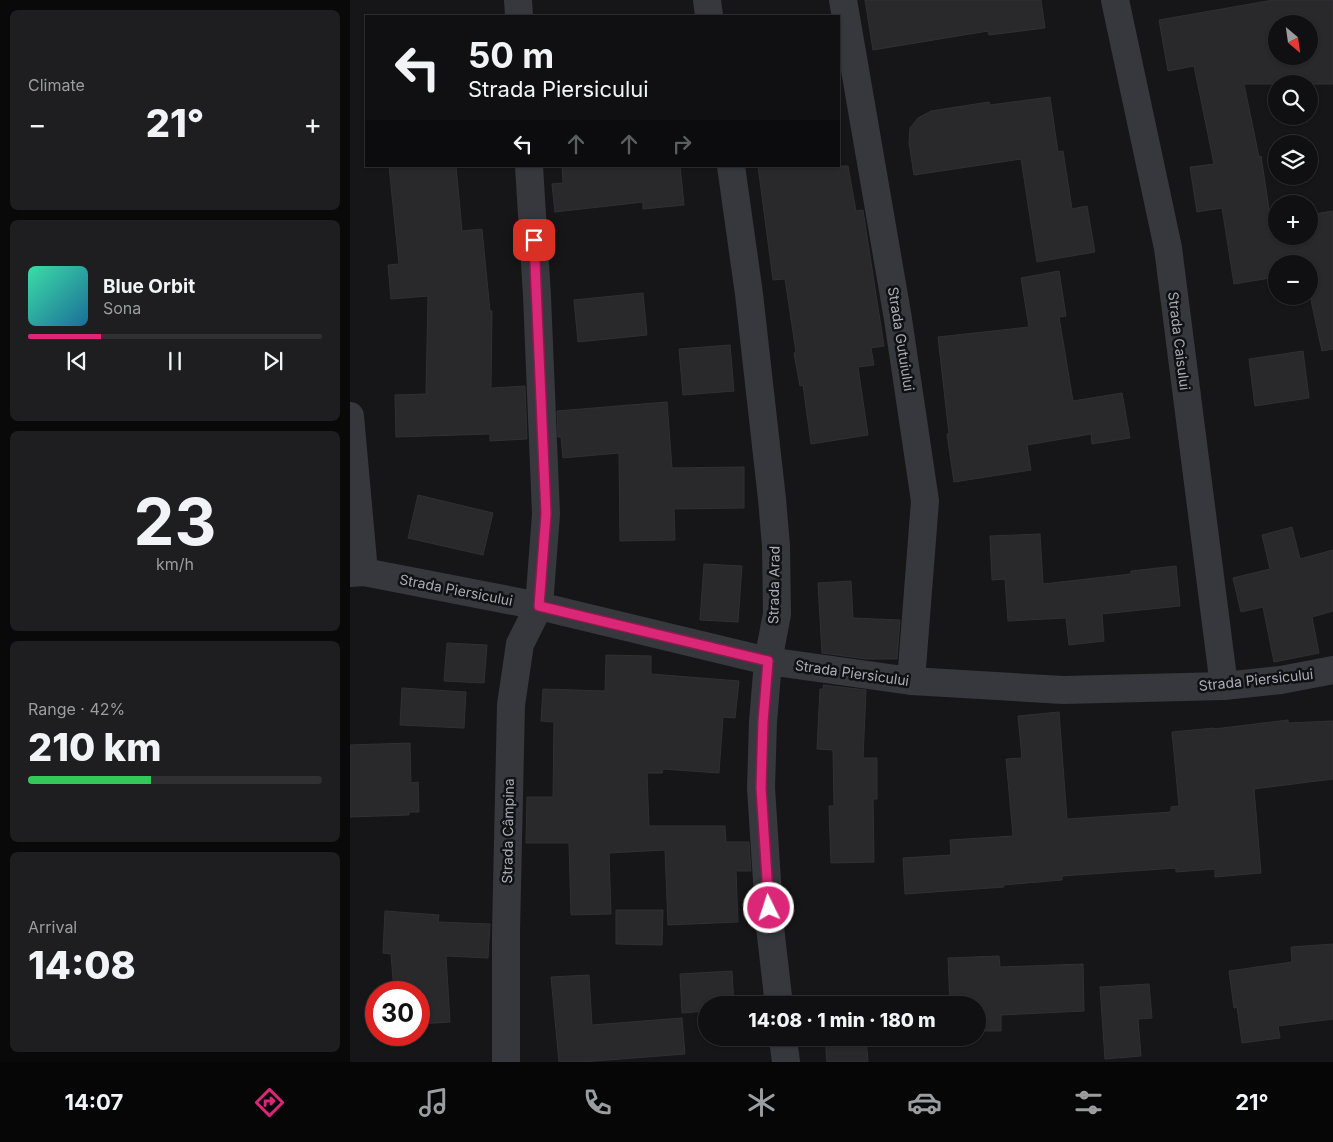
<!DOCTYPE html>
<html lang="en">
<head>
<meta charset="utf-8">
<style>
	:root { --surface:#101012; --page:#1e1e20; --text:#f1f3f6; --muted:#9c9d9f; --line:#303032; --accent:#db2777 }
	body { margin:0; font-family:Inter,sans-serif; background:var(--page); color:var(--text); height:100vh; display:flex; flex-direction:column; font-size:19px; white-space:nowrap }
	* { box-sizing:border-box; margin:0 }
	p { font-size:16px; color:var(--muted) }
	.icon { flex:none; width:28px; height:28px; fill:none; stroke:currentColor; stroke-width:2; stroke-linecap:round; stroke-linejoin:round }
	.map { position:relative; flex:1; overflow:hidden }
	.panel { display:flex; flex-direction:column; gap:10px; padding:10px; background:#09090a; width:350px }
	.panel>* { flex:none }
	.banner { position:absolute; left:15px; top:15px; width:475px; height:152px; border-radius:0px; box-shadow:0 1px 4px #0004,0 0 0 1px var(--line); background:#101012; color:var(--text); overflow:hidden }
	.needle { width:32px; rotate:151deg }
	.fabs { position:absolute; left:918px; top:15px; display:grid; gap:10px }
	.fabs a { display:grid; place-items:center; width:50px; height:50px; border-radius:50%; background:var(--surface); box-shadow:0 1px 4px #0004,0 0 0 1px var(--line); font-size:25px }
	.speed { position:absolute; left:15px; top:981px; display:flex; gap:10px; font-size:25px; font-weight:700; text-align:center }
	.speed>* { display:grid; place-content:center; width:65px; height:65px; border-radius:50%; background:var(--surface); box-shadow:0 1px 4px #0004,0 0 0 1px var(--line); line-height:1 }
	.speed .limit { border:8px solid #d22; background:#fff; color:#111 }
	.pin { position:absolute; display:grid; place-items:center; width:42px; height:42px; color:#fff; margin:-21px; border-radius:10px; box-shadow:0 2px 8px #0006 }
	.me { position:absolute; width:55px; margin:-28px; rotate:356deg; stroke-linejoin:round; filter:drop-shadow(0 0 4px #0008) }
	.turn { display:flex; align-items:center; gap:18px; height:105px; padding:0 20px; font-size:22px }
	.turn .icon { width:65px; height:65px; stroke-width:2.5 }
	.turn b { display:block; font-size:35px; line-height:42px }
	.lanes { display:flex; align-items:center; height:48px; padding:0 20px; background:#0003; justify-content:center; gap:25px; direction:ltr }
	.lanes .off { opacity:.35 }
	.big { font-size:38px; font-weight:800; line-height:1.1 }
	.panel .widget { flex:1; display:flex; flex-direction:column; justify-content:center; gap:8px; min-width:0; padding:0 18px; border-radius:8px; background:var(--page) }
	.panel .dial { align-items:center; gap:0 }
	.dial b { font-size:65px; line-height:1 }
	.song { display:flex; align-items:center; gap:15px }
	.cover { width:60px; height:60px; border-radius:8px; background:linear-gradient(135deg,hsl(160 70% 55%),hsl(200 70% 35%)) }
	.played { height:5px; border-radius:2px; background:linear-gradient(90deg,var(--accent) 25%,var(--line) 25%) }
	.keys { display:flex; justify-content:space-around; direction:ltr }
	.heat { display:flex; justify-content:space-between; align-items:center; font-size:28px; direction:ltr }
	.charge { height:8px; border-radius:4px; background:linear-gradient(90deg,#34c759 42%,var(--line) 0) }
	.trip { position:absolute; left:348px; top:996px; width:288px; height:50px; border-radius:25px; background:var(--surface); box-shadow:0 1px 4px #0004,0 0 0 1px var(--line); font-weight:800; line-height:50px; text-align:center }
	.tabs { display:flex; height:80px; justify-content:space-around; align-items:center; background:#060607; color:var(--muted) }
	.tabs .icon { width:35px; height:35px }
	.tabs .active { color:var(--accent) }
	.tabs b { font-size:22px; color:var(--text) }
	main { display:flex; flex:1; min-height:0 }
	.map>svg:first-child { display:block }
</style>
</head>
<body>
<main>
<section class="panel">
<div class="widget"><p>Climate</p>
<div class="heat"><a>−</a><b class="big">21°</b><a>+</a></div>
</div>
<div class="widget">
<div class="song"><i class="cover"></i><div><b>Blue Orbit</b><p>Sona</p></div></div>
<div class="played"></div>
<div class="keys"><svg class="icon" aria-label="previous" viewBox="0 0 24 24"><path d="M18 5L8 12l10 7zM5 5v14"/></svg><svg class="icon" aria-label="pause" viewBox="0 0 24 24"><path d="M8 5v14M16 5v14"/></svg><svg class="icon" aria-label="next" viewBox="0 0 24 24"><path d="M6 5l10 7-10 7zM19 5v14"/></svg></div>
</div>
<div class="widget dial"><b>23</b><p>km/h</p></div>
<div class="widget"><p>Range · 42%</p><b class="big">210 km</b><div class="charge"></div></div>
<div class="widget"><p>Arrival</p><b class="big">14:08</b></div>
</section>
<div class="map">
<svg width="983" height="1062" viewBox="0 0 983 1062">
	<rect width="100%" height="100%" fill="#161618"/>
	<path fill="#29292c" stroke="#303034" fill-rule="evenodd" d="M 515,0 L 691,0 L 695,28 L 639,35 L 638,31 L 523,50 Z
		M 923,0 L 983,0 L 983,84 L 894,84 L 909,157 L 911,156 L 921,222 L 926,222 L 926,236 L 959,236 L 959,215 L 983,211 L 983,349 L 972,351 L 959,291 L 959,264 L 926,264 L 926,277 L 884,284 L 872,208 L 847,212 L 840,167 L 864,164 L 844,66 L 818,71 L 809,20 ZM 926,24 L 959,24 L 959,56 L 926,56 Z
		M 700,97 L 708,152 L 713,151 L 722,209 L 737,206 L 745,252 L 687,262 L 671,159 L 564,175 L 559,143 L 560,128 L 568,118 L 581,111 L 639,102 L 640,105 Z
		M 39,166 L 106,166 L 112,231 L 132,229 L 140,311 L 142,311 L 141,388 L 175,386 L 177,439 L 140,441 L 140,434 L 46,437 L 45,395 L 76,394 L 78,296 L 41,299 L 38,265 L 49,264 Z
		M 212,166 L 330,166 L 334,205 L 293,209 L 293,202 L 205,212 L 202,184 L 213,183 Z
		M 408,166 L 498,166 L 506,211 L 513,210 L 534,346 L 521,348 L 524,365 L 508,367 L 518,435 L 461,444 L 453,385 L 450,386 L 444,353 L 446,352 L 435,279 L 423,280 Z
		M 709,271 L 716,316 L 709,317 L 723,401 L 772,393 L 780,438 L 742,444 L 741,434 L 677,445 L 681,470 L 604,482 L 597,434 L 599,434 L 588,337 L 679,327 L 671,278 Z
		M 293,293 L 297,335 L 228,342 L 224,300 Z
		M 380,345 L 384,391 L 333,395 L 329,349 Z
		M 953,351 L 959,398 L 905,406 L 899,359 Z
		M 317,402 L 322,468 L 394,467 L 394,508 L 324,509 L 325,540 L 270,541 L 269,453 L 213,458 L 211,437 L 208,437 L 207,411 Z
		M 68,495 L 143,513 L 133,555 L 58,538 Z
		M 942,527 L 950,559 L 983,550 L 983,611 L 962,617 L 969,653 L 924,662 L 913,607 L 891,612 L 883,578 L 920,569 L 912,535 Z
		M 690,534 L 693,584 L 781,574 L 781,571 L 826,566 L 830,606 L 752,614 L 754,641 L 719,645 L 716,618 L 658,621 L 655,579 L 642,580 L 640,536 Z
		M 354,564 L 392,566 L 388,622 L 350,620 Z
		M 501,581 L 503,618 L 550,620 L 547,659 L 517,659 L 472,653 L 468,583 Z
		M 97,643 L 137,645 L 134,683 L 94,681 Z
		M 256,655 L 301,656 L 301,674 L 389,681 L 385,718 L 373,717 L 369,773 L 313,769 L 312,773 L 297,773 L 299,826 L 375,826 L 376,842 L 399,842 L 401,871 L 386,871 L 388,922 L 318,925 L 315,850 L 259,853 L 261,914 L 221,915 L 219,843 L 176,843 L 177,797 L 203,797 L 204,722 L 191,721 L 193,689 L 255,691 Z
		M 473,685 L 516,690 L 513,758 L 527,758 L 527,799 L 523,799 L 524,862 L 481,863 L 479,806 L 484,806 L 483,750 L 467,749 L 470,689 L 474,689 Z
		M 52,688 L 116,692 L 114,728 L 50,725 Z
		M 709,712 L 717,819 L 821,812 L 821,807 L 829,806 L 822,732 L 864,728 L 864,729 L 938,720 L 938,723 L 983,721 L 983,779 L 904,789 L 911,873 L 865,877 L 865,869 L 826,872 L 826,868 L 712,876 L 712,880 L 653,885 L 654,887 L 555,894 L 553,858 L 601,855 L 600,840 L 663,836 L 656,759 L 672,758 L 668,716 Z
		M 60,743 L 61,783 L 68,782 L 69,812 L 59,812 L 59,815 L 0,817 L 0,745 Z
		M 266,910 L 313,910 L 312,945 L 266,944 Z
		M 35,911 L 89,915 L 88,922 L 140,924 L 138,958 L 96,956 L 100,1022 L 69,1024 L 69,992 L 44,992 L 41,954 L 33,953 Z
		M 983,944 L 983,1019 L 928,1026 L 930,1038 L 892,1043 L 887,1007 L 884,1008 L 879,971 L 942,962 L 941,947 Z
		M 649,956 L 650,967 L 733,964 L 734,1011 L 651,1015 L 651,1031 L 626,1031 L 626,1005 L 600,1005 L 598,958 Z
		M 382,971 L 384,1005 L 356,1005 L 356,1011 L 332,1013 L 330,974 Z
		M 239,975 L 242,1025 L 332,1018 L 335,1054 L 232,1062 L 209,1062 L 201,977 Z
		M 799,984 L 802,1018 L 788,1019 L 791,1056 L 755,1059 L 750,987 Z
		M 475,1038 L 516,1038 L 518,1062 L 477,1062 Z"/>
	<g fill="none" stroke-linecap="round" stroke-linejoin="round">
		<path stroke="#37383d" stroke-width="28" d="M 168,0 L 169,16
			M 357,0 L 359,16
			M 493,0 L 548,319 L 575,501 L 561,681
			M 765,0 L 818,248 L 874,686
			M 381,166 L 399,294 L 422,499 L 426,546 L 427,614 L 418,661 L 413,722 L 411,788 L 420,927 L 429,1005
			M 0,416 L 14,572
			M 0,573 L 14,572 L 189,606 L 418,661 L 561,681 L 713,690 L 874,686 L 931,680 L 983,670
			M 433,1038 L 436,1062
			M 156,1062 L 156,931 L 161,705 L 170,644 L 189,606 L 196,514 L 187,296 L 179,166"/>
	</g>
	<g fill="none" stroke-linecap="round" stroke-linejoin="round">
		<g stroke="#8e194d" stroke-width="12">
			<path id="route" d="M 184,240 L 196,514 L 189,606 L 418,661 L 413,722 L 411,788 L 419,908"/>
		</g>
		<use href="#route" stroke="#db2777" stroke-width="9"/>
	</g>
	<g text-anchor="middle" stroke-width="5" stroke-linejoin="round" paint-order="stroke">
		<g font-size="14" fill="#a8adb8" stroke="#111113">
			<text transform="translate(551 339) rotate(81)" y="5">Strada Gutuiului</text>
			<text transform="translate(829 341) rotate(83)" y="5">Strada Caisului</text>
			<text transform="translate(424 585) rotate(-89)" y="5">Strada Arad</text>
			<text transform="translate(106 590) rotate(11)" y="5">Strada Piersicului</text>
			<text transform="translate(502 673) rotate(8)" y="5">Strada Piersicului</text>
			<text transform="translate(906 680) rotate(-6)" y="5">Strada Piersicului</text>
			<text transform="translate(158 831) rotate(-89)" y="5">Strada Câmpina</text>
		</g>
	</g>
</svg>
<div class="fabs">
<a><svg class="needle" viewBox="-14 -14 28 28"><path d="M0-13l5 13h-10z" fill="#e53935"/><path d="M0 13l5-13h-10z" fill="#9c9d9f"/></svg></a>
<a><svg class="icon" aria-label="search" viewBox="0 0 24 24"><circle cx="10" cy="10" r="6"/><path d="M15 15l6 6"/></svg></a>
<a><svg class="icon" aria-label="layers" viewBox="0 0 24 24"><path d="M12 4l9 5-9 5-9-5zM3 14l9 5 9-5"/></svg></a>
<a>+</a>
<a>−</a>
</div>
<div class="speed"><div class="limit">30</div></div>
<div class="pin" style="left:184px;top:240px;background:#d93025"><svg class="icon" aria-label="arrive" viewBox="0 0 24 24"><path d="M6 21V4h12l-3 4 3 4H6"/></svg></div>
<svg class="me" style="left:419px;top:908px" viewBox="-20 -20 40 40"><circle r="17" fill="#db2777" stroke="#fff" stroke-width="3"/><path d="M0-11L8 9 0 5-8 9z" fill="#fff"/></svg>
<div class="trip">14:08 · 1 min · 180 m</div>
<div class="banner">
<div class="turn"><svg class="icon" aria-label="left" viewBox="0 0 24 24"><path d="M17 20v-9H6M10 6l-5 5 5 5"/></svg><div><b>50 m</b>Strada Piersicului</div></div>
<div class="lanes"><svg class="icon" aria-label="left" viewBox="0 0 24 24"><path d="M17 20v-9H6M10 6l-5 5 5 5"/></svg><svg class="icon off" aria-label="ahead" viewBox="0 0 24 24"><path d="M12 20V5M6 11l6-6 6 6"/></svg><svg class="icon off" aria-label="ahead" viewBox="0 0 24 24"><path d="M12 20V5M6 11l6-6 6 6"/></svg><svg class="icon off" aria-label="right" viewBox="0 0 24 24"><path d="M7 20v-9h11M14 6l5 5-5 5"/></svg></div>
</div>
</div>
</main>
<nav class="tabs">
<b>14:07</b>
<svg class="icon active" aria-label="directions" viewBox="0 0 24 24"><path d="M12 3l9 9-9 9-9-9zM9 14v-3h6M13 9l2 2-2 2"/></svg>
<svg class="icon" aria-label="music" viewBox="0 0 24 24"><path d="M9 18V5l10-2v13"/><circle cx="6" cy="18" r="3"/><circle cx="16" cy="16" r="3"/></svg>
<svg class="icon" aria-label="phone" viewBox="0 0 24 24"><path d="M5 4h4l2 5-3 2q2 4 5 5l2-3 5 2v4C11 20 4 13 5 4z"/></svg>
<svg class="icon" aria-label="climate" viewBox="0 0 24 24"><path d="M12 3v18M4 7l16 10M4 17L20 7"/></svg>
<svg class="icon" aria-label="car" viewBox="0 0 24 24"><path d="M5 17H2v-5l4-1 3-4h7l3 4 3 1v5h-3M9 17h6M6 11h13"/><circle cx="7" cy="17" r="2"/><circle cx="17" cy="17" r="2"/></svg>
<svg class="icon" aria-label="filters" viewBox="0 0 24 24"><path d="M4 7h16M4 17h16"/><circle cx="9" cy="7" r="2"/><circle cx="15" cy="17" r="2"/></svg>
<b>21°</b>
</nav>
</body>
</html>
